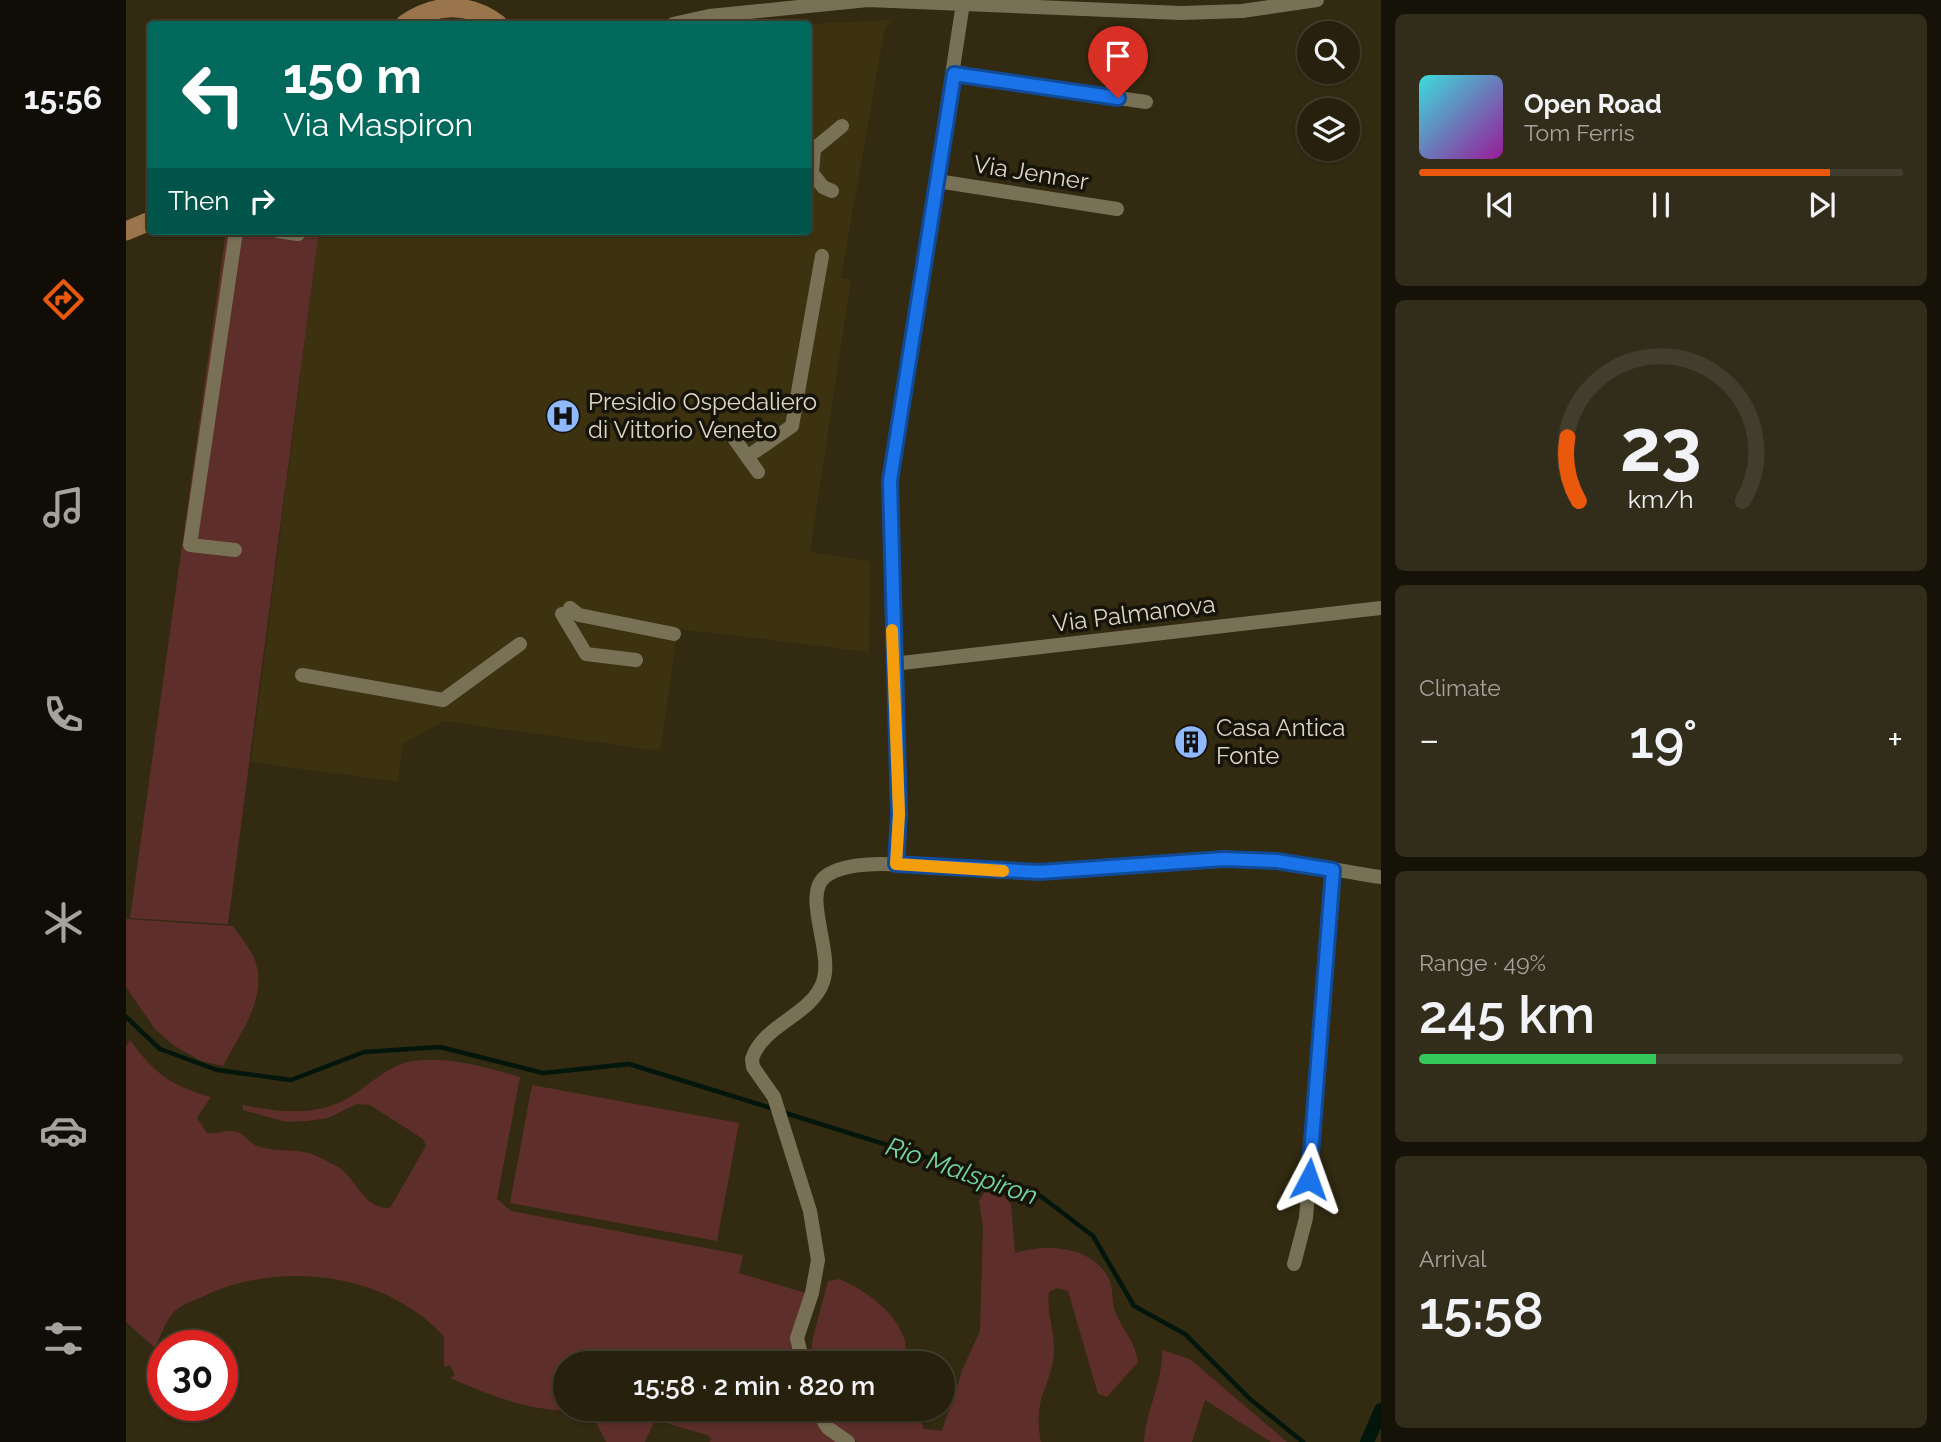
<!DOCTYPE html>
<html lang="en">
<head>
<meta charset="utf-8">
<style>
	:root { --surface:#26200d; --page:#322d1b; --text:#f1f3f6; --muted:#a4a39d; --line:#423e2e; --accent:#ea580c }
	body { margin:0; font-family:Raleway,sans-serif; background:var(--page); color:var(--text); height:100vh; display:flex; flex-direction:column; font-size:26px; white-space:nowrap }
	* { box-sizing:border-box; margin:0 }
	p { font-size:23px; color:var(--muted) }
	.icon { flex:none; width:38px; height:38px; fill:none; stroke:currentColor; stroke-width:2; stroke-linecap:round; stroke-linejoin:round }
	.map { position:relative; flex:1; overflow:hidden }
	.sheet { display:flex; flex-direction:column; gap:14px; padding:14px; background:#151207; width:560px }
	.sheet>* { flex:none }
	.banner { position:absolute; left:21px; top:21px; width:665px; height:214px; border-radius:7px; box-shadow:0 2px 5px #0004,0 0 0 2px var(--line); background:#00695c; color:#fff; overflow:hidden }
	.buttons { position:absolute; left:1171px; top:21px; display:grid; gap:14px }
	.buttons a { display:grid; place-items:center; width:63px; height:63px; border-radius:50%; background:var(--surface); box-shadow:0 2px 5px #0004,0 0 0 2px var(--line); font-size:35px }
	.speed { position:absolute; left:21px; top:1330px; display:flex; gap:14px; font-size:35px; font-weight:700; text-align:center }
	.speed>* { display:grid; place-content:center; width:91px; height:91px; border-radius:50%; background:var(--surface); box-shadow:0 2px 5px #0004,0 0 0 2px var(--line); line-height:1 }
	.speed .limit { border:10px solid #d22; background:#fff; color:#111 }
	.pin { position:absolute; display:grid; place-items:center; width:60px; height:60px; color:#fff; margin:-72px -30px; border-radius:50% 50% 50% 0; rotate:-45deg; box-shadow:0 0 7px #0007 }
	.pin .icon { rotate:45deg }
	.me { position:absolute; width:77px; margin:-38px; rotate:4deg; stroke-linejoin:round; filter:drop-shadow(0 0 5px #0008) }
	.turn { display:flex; align-items:center; gap:24px; height:147px; padding:0 21px; font-size:32px }
	.turn .icon { width:91px; height:91px; stroke-width:2.5 }
	.turn b { display:block; font-size:49px; line-height:60px }
	.then { display:flex; align-items:center; height:66px; padding:0 21px; background:#0003; gap:14px; font-size:26px }
	.big { font-size:52px; font-weight:600; line-height:1.1 }
	.sheet .tile { flex:1; display:flex; flex-direction:column; justify-content:center; gap:10px; min-width:0; padding:0 24px; border-radius:10px; background:var(--page) }
	.sheet .dial { align-items:center; gap:0 }
	.dial svg { height:182px; overflow:visible; fill:none; stroke:var(--line); stroke-width:7; stroke-linecap:round; text-anchor:middle }
	.dial text { fill:var(--text); stroke:none }
	.song { display:flex; align-items:center; gap:21px }
	.cover { width:84px; height:84px; border-radius:10px; background:linear-gradient(135deg,hsl(180 70% 55%),hsl(300 70% 35%)) }
	.played { height:7px; border-radius:4px; background:linear-gradient(90deg,var(--accent) 85%,var(--line) 85%) }
	.keys { display:flex; justify-content:space-around; direction:ltr }
	.heat { display:flex; justify-content:space-between; align-items:center; font-size:38px; direction:ltr }
	.charge { height:10px; border-radius:5px; background:linear-gradient(90deg,#34c759 49%,var(--line) 0) }
	.trip { position:absolute; left:427px; top:1351px; width:402px; height:70px; border-radius:35px; background:var(--surface); box-shadow:0 2px 5px #0004,0 0 0 2px var(--line); font-weight:600; line-height:70px; text-align:center }
	main { display:flex; flex:1; min-height:0 }
	.menu { display:flex; flex-direction:column; width:126px; justify-content:space-around; align-items:center; background:#0f0d05; color:var(--muted) }
	.menu .icon { width:49px; height:49px }
	.menu .on { color:var(--accent) }
	.menu b { font-size:32px; color:var(--text) }
	.map>svg:first-child { display:block }
</style>
</head>
<body>
<main>
<nav class="menu">
<b>15:56</b>
<svg class="icon on" aria-label="directions" viewBox="0 0 24 24"><path d="M12 3l9 9-9 9-9-9zM9 14v-3h6M13 9l2 2-2 2"/></svg>
<svg class="icon" aria-label="music" viewBox="0 0 24 24"><path d="M9 18V5l10-2v13"/><circle cx="6" cy="18" r="3"/><circle cx="16" cy="16" r="3"/></svg>
<svg class="icon" aria-label="phone" viewBox="0 0 24 24"><path d="M5 4h4l2 5-3 2q2 4 5 5l2-3 5 2v4C11 20 4 13 5 4z"/></svg>
<svg class="icon" aria-label="climate" viewBox="0 0 24 24"><path d="M12 3v18M4 7l16 10M4 17L20 7"/></svg>
<svg class="icon" aria-label="car" viewBox="0 0 24 24"><path d="M5 17H2v-5l4-1 3-4h7l3 4 3 1v5h-3M9 17h6M6 11h13"/><circle cx="7" cy="17" r="2"/><circle cx="17" cy="17" r="2"/></svg>
<svg class="icon" aria-label="filters" viewBox="0 0 24 24"><path d="M4 7h16M4 17h16"/><circle cx="9" cy="7" r="2"/><circle cx="15" cy="17" r="2"/></svg>
</nav>
<div class="map">
<svg width="1255" height="1442" viewBox="0 0 1255 1442">
	<rect width="100%" height="100%" fill="#322a11"/>
	<path fill="#3c3210" d="M 766,20 L 759,27 L 715,278 L 725,279 L 684,552 L 744,561 L 743,652 L 552,629 L 534,751 L 318,721 L 277,744 L 272,782 L 125,762 L 193,231 L 682,231 L 682,24 L 680,24 Z"/>
	<path fill="#5e2f2a" d="M 100,231 L 193,231 L 102,924 L 4,918 Z
		M 0,919 L 107,926 C 114,936 123,947 128,958 C 144,995 113,1035 97,1066 L 75,1061 L 47,1045 L 29,1029 L 0,987 Z
		M 4,1040 C 29,1074 45,1086 85,1097 L 71,1118 L 81,1133 C 91,1135 98,1130 107,1131 C 117,1132 121,1141 129,1145 C 146,1152 166,1149 183,1153 C 192,1156 203,1162 212,1167 C 231,1179 238,1210 264,1208 L 300,1146 L 297,1139 L 244,1105 L 231,1104 L 202,1118 L 181,1121 L 160,1122 L 117,1110 L 117,1105 C 148,1112 187,1116 217,1101 C 240,1089 261,1064 288,1061 C 322,1056 362,1068 394,1077 L 371,1199 L 385,1211 L 617,1255 L 613,1273 L 683,1294 L 676,1363 L 439,1363 L 439,1409 L 684,1409 L 712,1442 L 584,1442 L 585,1438 L 581,1435 L 533,1421 L 527,1424 L 519,1442 L 480,1442 L 464,1410 C 413,1415 370,1398 324,1378 L 329,1375 L 324,1365 L 318,1367 L 318,1337 C 261,1272 154,1260 78,1296 C 69,1300 52,1306 46,1314 C 39,1324 34,1337 29,1348 L 0,1322 L 0,1047 Z
		M 406,1085 L 613,1123 L 591,1241 L 384,1203 Z
		M 861,1188 L 876,1191 L 885,1205 L 889,1253 C 919,1244 964,1245 982,1277 C 988,1287 985,1302 990,1314 C 998,1332 1009,1341 1012,1362 L 981,1397 L 972,1394 L 942,1291 L 931,1288 L 923,1292 C 920,1313 929,1331 928,1352 C 925,1389 906,1396 915,1442 L 731,1442 L 711,1429 L 694,1409 L 790,1409 L 798,1429 L 816,1431 L 837,1368 L 854,1331 L 857,1227 L 853,1201 Z
		M 713,1279 C 739,1290 770,1311 779,1341 C 780,1347 779,1357 779,1363 L 684,1363 L 687,1337 L 702,1281 Z
		M 1036,1350 L 1064,1359 L 1161,1442 L 1145,1442 L 1079,1400 L 1066,1442 L 1018,1442 C 1020,1410 1037,1382 1036,1350 Z"/>
	<g fill="none" stroke-linecap="round" stroke-linejoin="round">
		<path stroke="#02160c" stroke-width="4.5" d="M 0,1017 L 34,1049 L 91,1070 L 165,1080 L 238,1052 L 314,1047 L 417,1073 L 503,1064 L 648,1109
			M 656,1112 L 908,1191 L 967,1236 L 1008,1306 L 1059,1334 L 1124,1399 L 1177,1442"/>
		<path stroke="#02160c" stroke-width="14" d="M 1241,1442 L 1255,1410"/>
		<path stroke="#797156" stroke-width="14" d="M 547,24 L 583,16 L 742,0 L 1055,13 L 1116,11 L 1191,0
			M 828,74 L 1020,102
			M 811,181 L 991,209
			M 706,191 L 697,187 L 686,173 L 688,149 L 716,126
			M 152,231 L 172,234
			M 605,434 L 632,472
			M 621,457 L 666,426 L 696,256
			M 109,550 L 64,545 L 110,231
			M 444,608 L 453,615 L 548,634
			M 436,614 L 460,654 L 510,660
			M 767,664 L 1255,608
			M 176,675 L 317,700 L 394,644
			M 770,864 L 773,814 L 764,481 L 837,3
			M 1168,1264 L 1180,1218 L 1207,870
			M 677,1363 L 671,1338 L 686,1293 L 692,1260 L 684,1211 L 648,1097 L 627,1067 L 626,1059 C 637,1024 685,1016 697,982 C 708,952 675,894 700,876 C 724,858 782,865 810,867 C 856,870 903,875 948,871 C 1015,866 1082,855 1150,861 C 1185,864 1220,872 1255,877
			M 690,1409 L 702,1428 L 722,1442"/>
		<path stroke="#9a744b" stroke-width="19" d="M 279,24 C 309,3 343,2 372,24
			M 0,231 L 24,221"/>
	</g>
	<g fill="none" stroke-linecap="round" stroke-linejoin="round">
		<g stroke="#114b97" stroke-width="18">
			<path id="route" d="M 992,98 L 828,74 L 764,481 L 773,814 L 770,864 L 914,872 L 1097,859 L 1151,861 L 1207,870 L 1183,1179"/>
		</g>
		<use href="#route" stroke="#1a73e8" stroke-width="12"/>
		<path stroke="#f59e0b" stroke-width="12" d="M 766,630 L 773,814 L 770,864 L 877,871"/>
	</g>
	<defs>
		<g id="hospital-disc" transform="scale(1.75)"><circle r="9.5" fill="#90b8fd" stroke="#161308"/><path d="M-5-5h3v3.5h4V-5h3V5h-3V1.5h-4V5h-3Z" fill="#111"/></g>
		<g id="building-disc" transform="scale(1.75)"><circle r="9.5" fill="#90b8fd" stroke="#161308"/><path d="M-4-6H4V6H1V3H-1V6H-4ZM-2.5-4.3h1.7v1.8h-1.7ZM.8-4.3h1.7v1.8H.8ZM-2.5-1h1.7V.8h-1.7ZM.8-1h1.7V.8H.8Z" fill="#111"/></g>
	</defs>
	<g fill-rule="evenodd">
		<use href="#hospital-disc" x="437" y="416"/>
		<use href="#building-disc" x="1065" y="742"/>
	</g>
	<g text-anchor="middle" stroke-width="7" stroke-linejoin="round" paint-order="stroke">
		<g font-size="24" fill="#dbd6c7" stroke="#161308">
			<text transform="translate(905 173) rotate(9)" y="8">Via Jenner</text>
			<text transform="translate(1008 614) rotate(-7)" y="8">Via Palmanova</text>
		</g>
		<g font-size="24" fill="#dbd6c7" stroke="#161308" text-anchor="start">
			<text x="462" y="410">Presidio Ospedaliero<tspan x="462" dy="28">di Vittorio Veneto</tspan></text>
			<text x="1090" y="736">Casa Antica<tspan x="1090" dy="28">Fonte</tspan></text>
		</g>
		<g font-size="26" font-style="italic" fill="#73d6a4" stroke="#161308">
			<text transform="translate(836 1171) rotate(19)" y="9">Rio Malspiron</text>
		</g>
	</g>
</svg>
<div class="buttons">
<a><svg class="icon" aria-label="search" viewBox="0 0 24 24"><circle cx="10" cy="10" r="6"/><path d="M15 15l6 6"/></svg></a>
<a><svg class="icon" aria-label="layers" viewBox="0 0 24 24"><path d="M12 4l9 5-9 5-9-5zM3 14l9 5 9-5"/></svg></a>
</div>
<div class="speed"><div class="limit">30</div></div>
<div class="pin" style="left:992px;top:98px;background:#d93025"><svg class="icon" aria-label="arrive" viewBox="0 0 24 24"><path d="M6 21V4h12l-3 4 3 4H6"/></svg></div>
<svg class="me" style="left:1183px;top:1179px" viewBox="-20 -20 40 40"><path d="M0-17L14 15 0 8-14 15z" fill="#1a73e8" stroke="#fff" stroke-width="4"/></svg>
<div class="trip">15:58 · 2 min · 820 m</div>
<div class="banner">
<div class="turn"><svg class="icon" aria-label="left" viewBox="0 0 24 24"><path d="M17 20v-9H6M10 6l-5 5 5 5"/></svg><div><b>150 m</b>Via Maspiron</div></div>
<div class="then">Then<svg class="icon" aria-label="right" viewBox="0 0 24 24"><path d="M7 20v-9h11M14 6l5 5-5 5"/></svg></div>
</div>
</div>
<section class="sheet">
<div class="tile">
<div class="song"><i class="cover"></i><div><b>Open Road</b><p>Tom Ferris</p></div></div>
<div class="played"></div>
<div class="keys"><svg class="icon" aria-label="previous" viewBox="0 0 24 24"><path d="M18 5L8 12l10 7zM5 5v14"/></svg><svg class="icon" aria-label="pause" viewBox="0 0 24 24"><path d="M8 5v14M16 5v14"/></svg><svg class="icon" aria-label="next" viewBox="0 0 24 24"><path d="M6 5l10 7-10 7zM19 5v14"/></svg></div>
</div>
<div class="tile dial"><svg viewBox="0 0 100 80">
<path d="M14 69A42 42 0 1 1 86 69"/>
<path d="M14 69A42 42 0 0 1 9 41" stroke="#ea580c"/>
<text x="50" y="56" font-size="32" font-weight="700">23</text>
<text x="50" y="72" font-size="11">km/h</text>
</svg></div>
<div class="tile"><p>Climate</p>
<div class="heat"><a>−</a><b class="big">19°</b><a>+</a></div>
</div>
<div class="tile"><p>Range · 49%</p><b class="big">245 km</b><div class="charge"></div></div>
<div class="tile"><p>Arrival</p><b class="big">15:58</b></div>
</section>
</main>
</body>
</html>
